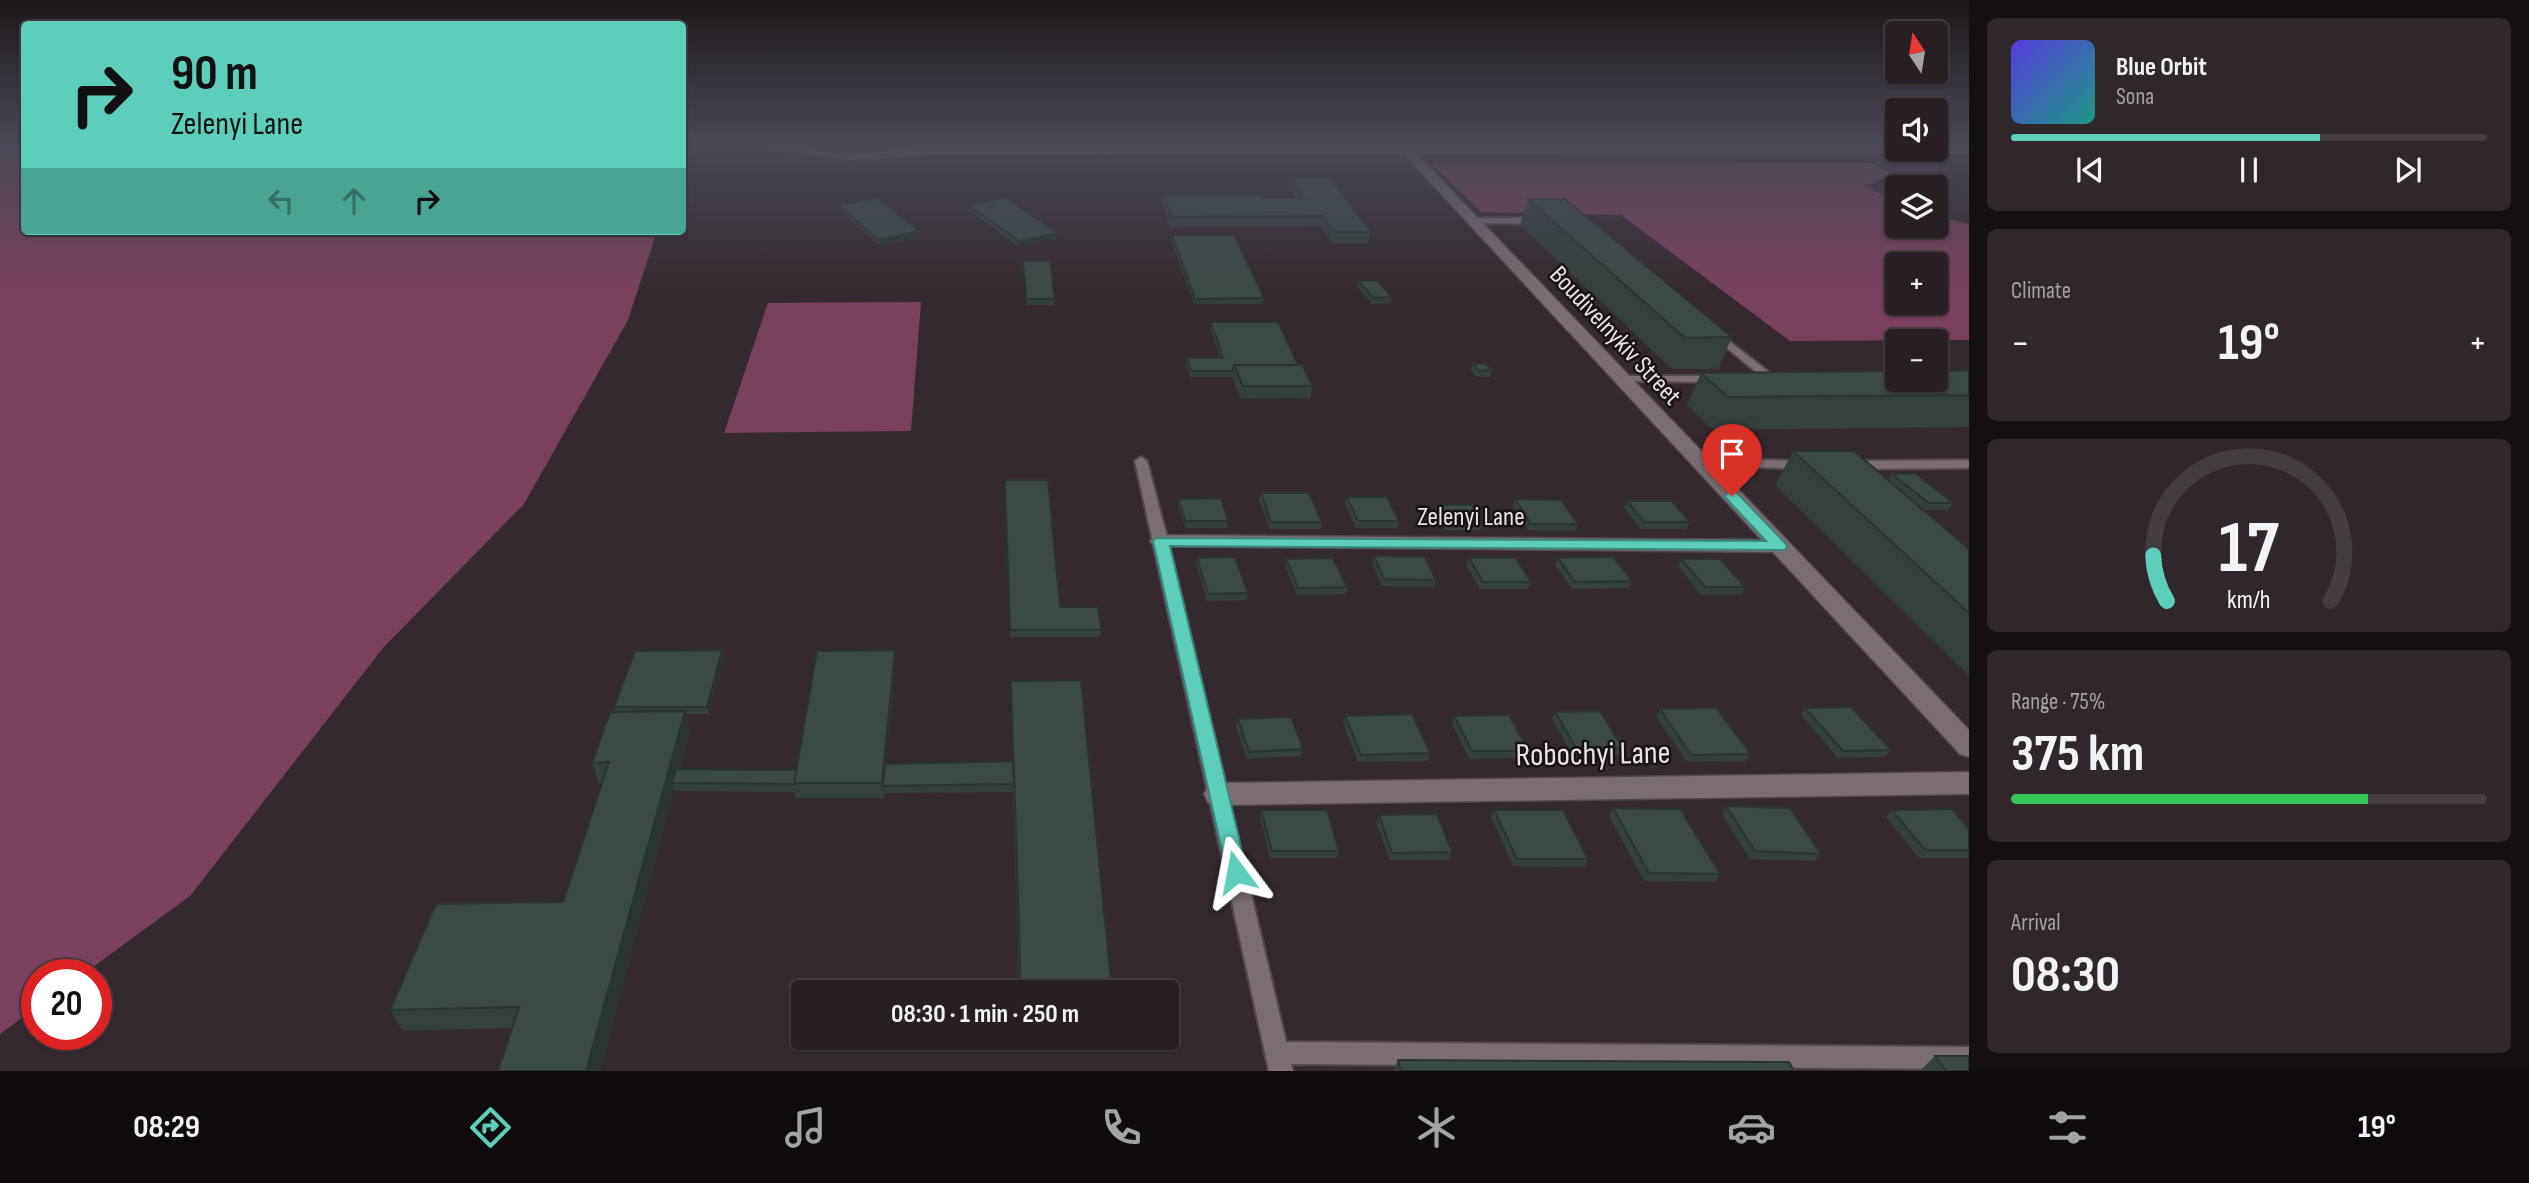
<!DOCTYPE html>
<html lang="en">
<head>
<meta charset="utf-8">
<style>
	:root { --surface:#271f22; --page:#2f272a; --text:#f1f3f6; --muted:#a4a2a5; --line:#433d40; --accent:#5cceba }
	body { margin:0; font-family:"Sofia Sans Condensed",sans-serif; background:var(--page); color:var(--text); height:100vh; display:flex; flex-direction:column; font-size:26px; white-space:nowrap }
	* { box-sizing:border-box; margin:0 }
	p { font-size:23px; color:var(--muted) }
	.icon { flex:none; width:38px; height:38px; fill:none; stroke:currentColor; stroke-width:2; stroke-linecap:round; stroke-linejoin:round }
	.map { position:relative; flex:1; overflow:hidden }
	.sheet { display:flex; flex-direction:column; gap:18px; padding:18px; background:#151113; width:560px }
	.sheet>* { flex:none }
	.hud { position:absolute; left:21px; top:21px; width:665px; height:214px; border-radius:7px; box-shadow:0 2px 5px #0004,0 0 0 2px var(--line); background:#5cceba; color:#111; overflow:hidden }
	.needle { width:46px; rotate:348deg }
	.controls { position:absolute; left:1885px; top:21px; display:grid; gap:14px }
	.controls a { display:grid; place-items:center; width:63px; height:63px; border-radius:7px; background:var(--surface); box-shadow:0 2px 5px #0004,0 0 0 2px var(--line); font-size:35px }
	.speed { position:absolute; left:21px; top:959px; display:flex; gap:14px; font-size:35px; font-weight:700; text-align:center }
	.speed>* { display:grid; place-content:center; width:91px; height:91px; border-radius:50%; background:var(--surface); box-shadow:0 2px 5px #0004,0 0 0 2px var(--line); line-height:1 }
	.speed .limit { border:10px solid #d22; background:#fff; color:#111 }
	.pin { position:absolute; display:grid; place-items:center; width:60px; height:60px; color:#fff; margin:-72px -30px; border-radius:50% 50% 50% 0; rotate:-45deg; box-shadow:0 0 7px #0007 }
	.pin .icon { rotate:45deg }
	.me { position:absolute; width:77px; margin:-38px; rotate:347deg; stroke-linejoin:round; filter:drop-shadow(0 0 5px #0008) }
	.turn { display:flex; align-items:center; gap:24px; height:147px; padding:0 35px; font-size:32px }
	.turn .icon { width:91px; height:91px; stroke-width:2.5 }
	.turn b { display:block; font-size:49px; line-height:60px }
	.lanes { display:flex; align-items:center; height:66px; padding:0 35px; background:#0003; justify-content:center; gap:35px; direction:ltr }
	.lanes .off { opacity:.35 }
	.big { font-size:52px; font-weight:700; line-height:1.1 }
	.sheet .widget { flex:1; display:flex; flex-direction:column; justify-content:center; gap:10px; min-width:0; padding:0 24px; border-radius:10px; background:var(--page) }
	.sheet .dial { align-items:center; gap:0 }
	.dial svg { height:182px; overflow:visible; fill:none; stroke:var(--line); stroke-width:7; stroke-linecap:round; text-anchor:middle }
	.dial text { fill:var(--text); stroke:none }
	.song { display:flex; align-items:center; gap:21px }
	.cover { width:84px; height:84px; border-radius:10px; background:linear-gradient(135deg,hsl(250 70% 55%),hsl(170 70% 35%)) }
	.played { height:7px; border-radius:4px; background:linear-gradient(90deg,var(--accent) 65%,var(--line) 65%) }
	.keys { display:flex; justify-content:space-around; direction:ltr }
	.heat { display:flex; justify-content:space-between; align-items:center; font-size:38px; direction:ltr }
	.charge { height:10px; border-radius:5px; background:linear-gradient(90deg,#34c759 75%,var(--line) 0) }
	.trip { position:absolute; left:791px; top:980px; width:388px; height:70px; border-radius:7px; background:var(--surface); box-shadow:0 2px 5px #0004,0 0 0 2px var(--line); font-weight:700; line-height:70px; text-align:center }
	.dock { display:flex; height:112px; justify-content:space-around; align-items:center; background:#100c0e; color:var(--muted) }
	.dock .icon { width:49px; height:49px }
	.dock .selected { color:var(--accent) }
	.dock b { font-size:32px; color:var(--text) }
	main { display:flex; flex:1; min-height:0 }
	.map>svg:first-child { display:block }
</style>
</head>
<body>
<main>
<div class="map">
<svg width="1969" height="1071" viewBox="0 0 1969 1071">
	<rect width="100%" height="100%" fill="#34292e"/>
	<path fill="#79415e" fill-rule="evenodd" d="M 0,142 L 24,142 L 24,231 L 657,231 L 628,320 L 524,504 L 383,648 L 190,896 L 82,975 L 37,975 L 37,1007 L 0,1034 Z
		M 1172,142 L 1384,142 L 1381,145 L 1163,146 Z
		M 1408,142 L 1897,142 L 1897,147 L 1412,146 Z
		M 1872,163 L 1893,174 L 1864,186 L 1897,202 L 1897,226 L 1936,226 L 1936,216 L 1969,224 L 1969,340 L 1790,341 L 1621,215 L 1481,212 L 1432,164 ZM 1897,264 L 1936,264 L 1936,303 L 1897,303 Z
		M 921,302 L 911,431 L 724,433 L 768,303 Z"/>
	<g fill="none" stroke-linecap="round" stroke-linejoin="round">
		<g stroke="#51484c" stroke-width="4">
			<path id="service" d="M 748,142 L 770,144 L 778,142 L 777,145 L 852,157 L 848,159 L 773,149 Z
				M 1468,218 L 1540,218 L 1544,221 L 1540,224 L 1471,223 L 1467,220 Z
				M 1716,331 L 1774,376 L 1774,380 L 1758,380 L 1756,378 L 1760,375 L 1712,336 L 1711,334 Z
				M 1622,376 L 1718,376 L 1724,379 L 1718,382 L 1618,381 L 1618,377 Z
				M 1141,457 L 1147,461 L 1168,541 L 1286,1042 L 1969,1047 L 1969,1069 L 1291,1064 L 1293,1071 L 1269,1071 L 1135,461 Z
				M 1700,458 L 1804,461 L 1810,465 L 1804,469 L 1695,465 L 1694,462 Z
				M 1969,460 L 1969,468 L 1852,469 L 1846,465 L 1852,461 Z"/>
		</g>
		<g stroke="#51484c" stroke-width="3">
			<path id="minor" d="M 1897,147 L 1969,147 L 1969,153 L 931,154 L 848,160 L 842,157 L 848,154 L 931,148 Z
				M 1161,535 L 1779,540 L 1787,541 L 1790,546 L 1787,551 L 1779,552 L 1154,546 L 1150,541 L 1154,536 Z
				M 1969,772 L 1969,794 L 1218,805 L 1208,802 L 1204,794 L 1208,786 L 1218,783 Z"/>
		</g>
		<g stroke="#51484c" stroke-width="3">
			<path id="tertiary" d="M 1393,142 L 1405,142 L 1969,730 L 1969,757 L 1960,754 Z"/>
		</g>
		<use href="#service" fill="#7b6d73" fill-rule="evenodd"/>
		<use href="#minor" fill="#7b6d73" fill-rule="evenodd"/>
		<use href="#tertiary" fill="#7b6d73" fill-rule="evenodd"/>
	</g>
	<path fill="#34403d" d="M 1291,178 L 1371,232 L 1368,243 L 1332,243 L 1321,226 L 1170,227 L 1162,204 L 1163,194 L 1262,198 L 1295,198 L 1289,188 Z
		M 1528,199 L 1732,337 L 1718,369 L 1672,369 L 1520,225 Z
		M 838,205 L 920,231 L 920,237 L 879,245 L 839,210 Z
		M 968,205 L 1058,238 L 1018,246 L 968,210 Z
		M 1172,235 L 1264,298 L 1263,304 L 1194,304 L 1171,240 Z
		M 1023,261 L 1055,299 L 1055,305 L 1026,305 Z
		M 1358,281 L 1392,297 L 1390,303 L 1372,304 L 1357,287 Z
		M 1211,322 L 1298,365 L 1313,386 L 1310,398 L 1241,399 L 1232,377 L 1190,377 L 1186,364 L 1187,358 L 1220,358 L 1210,328 Z
		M 1473,364 L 1492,370 L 1490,377 L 1477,377 L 1471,370 Z
		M 1969,370 L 1969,427 L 1713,430 L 1687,405 L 1701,373 Z
		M 1793,451 L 1888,480 L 1892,474 L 1953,503 L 1948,510 L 1925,510 L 1896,487 L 1969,549 L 1969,676 L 1775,485 Z
		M 1005,480 L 1060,607 L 1101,630 L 1100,637 L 1010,637 Z
		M 1261,493 L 1322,522 L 1321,529 L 1270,529 L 1259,500 Z
		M 1347,497 L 1399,521 L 1397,528 L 1356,528 L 1345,503 Z
		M 1179,499 L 1228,521 L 1227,528 L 1185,528 L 1178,505 Z
		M 1515,499 L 1578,524 L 1575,531 L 1528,530 L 1513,506 Z
		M 1627,501 L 1690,522 L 1686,529 L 1641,529 L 1624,508 Z
		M 1437,505 L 1483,523 L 1481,530 L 1445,530 L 1435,512 Z
		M 1374,556 L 1436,580 L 1434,587 L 1382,586 L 1372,563 Z
		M 1197,558 L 1248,593 L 1247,600 L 1207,601 L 1196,565 Z
		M 1469,558 L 1531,582 L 1528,589 L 1480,589 L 1466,565 Z
		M 1558,558 L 1632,581 L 1629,588 L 1572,589 L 1555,565 Z
		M 1286,559 L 1347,587 L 1346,594 L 1297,595 L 1285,566 Z
		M 1681,559 L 1745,587 L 1742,594 L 1701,595 L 1678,566 Z
		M 722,650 L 724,658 L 709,714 L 686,714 L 690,732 L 680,769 L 796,770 L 895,650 L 896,665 L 887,764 L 1013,761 L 1011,681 L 1112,992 L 1019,992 L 1013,792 L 884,793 L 884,798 L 796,798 L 795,792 L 674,791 L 512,1028 L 403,1031 L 390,1010 L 563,902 L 602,784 L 599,784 L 592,763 L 615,712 L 614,707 Z
		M 1805,708 L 1891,750 L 1885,757 L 1838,758 L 1801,715 Z
		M 1660,709 L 1751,754 L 1746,761 L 1687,762 L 1656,717 Z
		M 1555,712 L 1623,748 L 1619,755 L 1573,755 L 1552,719 Z
		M 1345,716 L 1430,753 L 1428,761 L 1358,762 L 1343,723 Z
		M 1454,716 L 1529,751 L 1526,758 L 1469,759 L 1452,723 Z
		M 1238,719 L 1303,749 L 1301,756 L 1247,759 L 1236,727 Z
		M 1726,806 L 1821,854 L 1815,861 L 1750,859 L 1722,814 Z
		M 1613,808 L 1720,874 L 1715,882 L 1644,881 L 1609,816 Z
		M 1261,810 L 1339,851 L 1337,858 L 1270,858 L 1260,817 Z
		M 1494,810 L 1588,859 L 1585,867 L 1513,866 L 1491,817 Z
		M 1892,810 L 1969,829 L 1969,858 L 1919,858 L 1886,817 Z
		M 1379,815 L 1452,852 L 1449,860 L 1390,860 L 1376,822 Z
		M 1020,1038 L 1114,1038 L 1113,1048 L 1021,1049 Z
		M 1935,1056 L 1969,1071 L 1920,1071 Z
		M 1398,1060 L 1794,1071 L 1393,1071 Z"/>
	<path fill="#2a3432" d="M 920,231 L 920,237 L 879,245 L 879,240 Z
		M 1058,233 L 1058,238 L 1018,246 L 1019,241 Z
		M 722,650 L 724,658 L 709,714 L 707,707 Z
		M 895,650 L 896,665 L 885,786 L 883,786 L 884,798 L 882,783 Z
		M 685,711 L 690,732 L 676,783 L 672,783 L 674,791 L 601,1071 L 586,1071 Z"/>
	<path fill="#3c4a47" stroke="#2a3432" stroke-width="2" d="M 1291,178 L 1330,178 L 1371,232 L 1334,232 L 1323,216 L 1172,217 L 1163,194 L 1260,194 L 1262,198 L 1304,198 Z
		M 877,198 L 920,231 L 879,240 L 838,205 Z
		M 1006,198 L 1058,233 L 1019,241 L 968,205 Z
		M 1528,199 L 1565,199 L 1732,337 L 1685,338 Z
		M 1172,235 L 1234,235 L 1264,298 L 1195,299 Z
		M 1023,261 L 1050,261 L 1055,299 L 1026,299 Z
		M 1377,280 L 1392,297 L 1373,298 L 1358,281 Z
		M 1211,322 L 1278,322 L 1298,365 L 1234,365 L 1233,371 L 1191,371 L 1187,358 L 1223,358 Z
		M 1473,364 L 1486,364 L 1492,370 L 1479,371 Z
		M 1234,365 L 1302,365 L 1313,386 L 1243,386 Z
		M 1969,370 L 1969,395 L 1728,397 L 1701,373 L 1897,371 L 1897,380 L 1936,380 L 1936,371 Z
		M 1793,451 L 1854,451 L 1969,549 L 1969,613 Z
		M 1915,473 L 1953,503 L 1929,503 L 1892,474 Z
		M 1005,480 L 1048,480 L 1060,607 L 1098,607 L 1101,630 L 1010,630 Z
		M 1261,493 L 1309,493 L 1322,522 L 1271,522 Z
		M 1347,497 L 1387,497 L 1399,521 L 1358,521 Z
		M 1221,498 L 1228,521 L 1185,521 L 1179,499 Z
		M 1515,499 L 1561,500 L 1578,524 L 1531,524 Z
		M 1627,501 L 1672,501 L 1690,522 L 1644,522 Z
		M 1437,505 L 1472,505 L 1483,523 L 1447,523 Z
		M 1374,556 L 1425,557 L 1436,580 L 1384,579 Z
		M 1235,557 L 1248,593 L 1208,594 L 1197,558 Z
		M 1613,557 L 1632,581 L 1575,582 L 1558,558 Z
		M 1333,558 L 1347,587 L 1298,588 L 1286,559 Z
		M 1469,558 L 1516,558 L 1531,582 L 1483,582 Z
		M 1681,559 L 1720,559 L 1745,587 L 1705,587 Z
		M 722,650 L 707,707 L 614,707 L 635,651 Z
		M 895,650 L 882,783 L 794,783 L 817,651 Z
		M 1081,680 L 1112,992 L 1021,992 L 1011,681 Z
		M 1851,707 L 1891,750 L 1843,751 L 1805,708 Z
		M 1716,708 L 1751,754 L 1691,755 L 1660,709 Z
		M 685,711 L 586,1071 L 498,1071 L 519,1007 L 390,1010 L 436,904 L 563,902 L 609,762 L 592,763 L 610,712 Z
		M 1600,711 L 1623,748 L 1576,748 L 1555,712 Z
		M 1412,714 L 1430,753 L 1361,755 L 1345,716 Z
		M 1509,715 L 1529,751 L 1472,751 L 1454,716 Z
		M 1291,717 L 1303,749 L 1249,752 L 1238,719 Z
		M 1013,761 L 1014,784 L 883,786 L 885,764 Z
		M 676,769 L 796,770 L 794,784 L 672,783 Z
		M 1726,806 L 1790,808 L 1821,854 L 1755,851 Z
		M 1613,808 L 1680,809 L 1720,874 L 1649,873 Z
		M 1952,809 L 1969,829 L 1969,850 L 1925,850 L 1892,810 Z
		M 1261,810 L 1327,810 L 1339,851 L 1272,851 Z
		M 1494,810 L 1563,810 L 1588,859 L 1517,859 Z
		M 1437,814 L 1452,852 L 1392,853 L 1379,815 Z
		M 1935,1056 L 1969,1056 L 1969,1071 L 1946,1071 Z
		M 1398,1060 L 1789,1062 L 1794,1071 L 1401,1071 Z"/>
	<linearGradient id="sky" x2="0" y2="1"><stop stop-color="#1d1719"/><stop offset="0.49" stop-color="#4a4957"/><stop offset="1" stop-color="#4a4957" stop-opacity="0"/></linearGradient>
	<rect width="1969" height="292" fill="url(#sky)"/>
	<path fill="#5cceba" stroke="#3c8679" stroke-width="2" d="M 1732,491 L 1737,493 L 1785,543 L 1787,546 L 1785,550 L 1170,546 L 1247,872 L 1244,878 L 1236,881 L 1228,878 L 1153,541 L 1156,538 L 1766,541 L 1724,496 Z"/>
	<g text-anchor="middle" stroke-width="5" stroke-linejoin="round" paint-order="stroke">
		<g font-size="26" fill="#ebe3e6" stroke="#181316">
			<text transform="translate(1616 335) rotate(47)" y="9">Boudivelnykiv Street</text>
			<text x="1471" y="525">Zelenyi Lane</text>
		</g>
		<g font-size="32" fill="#ebe3e6" stroke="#181316">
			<text transform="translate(1593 753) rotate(-1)" y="11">Robochyi Lane</text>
		</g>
	</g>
</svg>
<div class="controls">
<a><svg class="needle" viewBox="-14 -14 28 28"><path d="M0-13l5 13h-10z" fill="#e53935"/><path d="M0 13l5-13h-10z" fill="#a4a2a5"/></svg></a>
<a><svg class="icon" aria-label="sound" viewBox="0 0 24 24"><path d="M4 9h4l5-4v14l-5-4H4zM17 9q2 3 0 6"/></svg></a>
<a><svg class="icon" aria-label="layers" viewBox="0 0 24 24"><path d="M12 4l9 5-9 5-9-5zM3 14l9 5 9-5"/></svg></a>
<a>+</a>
<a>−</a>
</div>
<div class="speed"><div class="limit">20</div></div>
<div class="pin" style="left:1732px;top:496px;background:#d93025"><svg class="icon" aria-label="arrive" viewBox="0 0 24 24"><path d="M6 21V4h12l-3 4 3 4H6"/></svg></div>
<svg class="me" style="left:1236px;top:872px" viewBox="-20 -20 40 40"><path d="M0-17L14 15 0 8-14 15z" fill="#5cceba" stroke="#fff" stroke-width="4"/></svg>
<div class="trip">08:30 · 1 min · 250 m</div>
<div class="hud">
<div class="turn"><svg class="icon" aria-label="right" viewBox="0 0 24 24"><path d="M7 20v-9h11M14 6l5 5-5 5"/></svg><div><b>90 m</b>Zelenyi Lane</div></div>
<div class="lanes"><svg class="icon off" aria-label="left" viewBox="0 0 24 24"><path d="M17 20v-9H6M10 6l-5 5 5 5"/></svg><svg class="icon off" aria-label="ahead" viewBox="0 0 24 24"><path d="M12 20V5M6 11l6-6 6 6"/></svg><svg class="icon" aria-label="right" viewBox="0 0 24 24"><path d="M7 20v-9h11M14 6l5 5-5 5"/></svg></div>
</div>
</div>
<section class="sheet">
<div class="widget">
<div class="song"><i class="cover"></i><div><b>Blue Orbit</b><p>Sona</p></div></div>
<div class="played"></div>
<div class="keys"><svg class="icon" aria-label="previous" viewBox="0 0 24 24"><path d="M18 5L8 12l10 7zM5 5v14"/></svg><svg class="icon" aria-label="pause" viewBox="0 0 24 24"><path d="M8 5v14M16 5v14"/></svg><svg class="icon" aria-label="next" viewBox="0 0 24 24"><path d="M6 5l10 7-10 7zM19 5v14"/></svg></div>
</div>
<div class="widget"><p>Climate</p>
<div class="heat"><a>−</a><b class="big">19°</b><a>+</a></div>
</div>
<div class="widget dial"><svg viewBox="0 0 100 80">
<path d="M14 69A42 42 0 1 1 86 69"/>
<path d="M14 69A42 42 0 0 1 8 49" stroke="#5cceba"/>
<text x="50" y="56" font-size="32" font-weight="700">17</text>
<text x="50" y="72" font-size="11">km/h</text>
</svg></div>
<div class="widget"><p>Range · 75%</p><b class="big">375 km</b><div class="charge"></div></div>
<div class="widget"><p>Arrival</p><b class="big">08:30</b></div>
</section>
</main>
<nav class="dock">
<b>08:29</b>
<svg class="icon selected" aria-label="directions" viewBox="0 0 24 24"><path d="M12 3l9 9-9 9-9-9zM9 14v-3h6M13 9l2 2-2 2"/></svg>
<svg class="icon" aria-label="music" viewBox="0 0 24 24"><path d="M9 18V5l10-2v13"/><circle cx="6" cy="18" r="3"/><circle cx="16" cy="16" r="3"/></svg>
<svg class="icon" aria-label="phone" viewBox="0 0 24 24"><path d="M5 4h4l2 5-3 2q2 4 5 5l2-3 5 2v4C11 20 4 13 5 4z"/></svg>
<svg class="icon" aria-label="climate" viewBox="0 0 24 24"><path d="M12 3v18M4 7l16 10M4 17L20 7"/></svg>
<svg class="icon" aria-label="car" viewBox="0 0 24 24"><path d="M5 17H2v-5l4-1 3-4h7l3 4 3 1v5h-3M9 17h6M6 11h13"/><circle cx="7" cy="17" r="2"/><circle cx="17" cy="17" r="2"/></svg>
<svg class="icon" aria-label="filters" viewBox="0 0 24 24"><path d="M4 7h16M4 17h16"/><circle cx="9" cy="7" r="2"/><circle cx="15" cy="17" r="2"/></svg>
<b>19°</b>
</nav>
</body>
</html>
